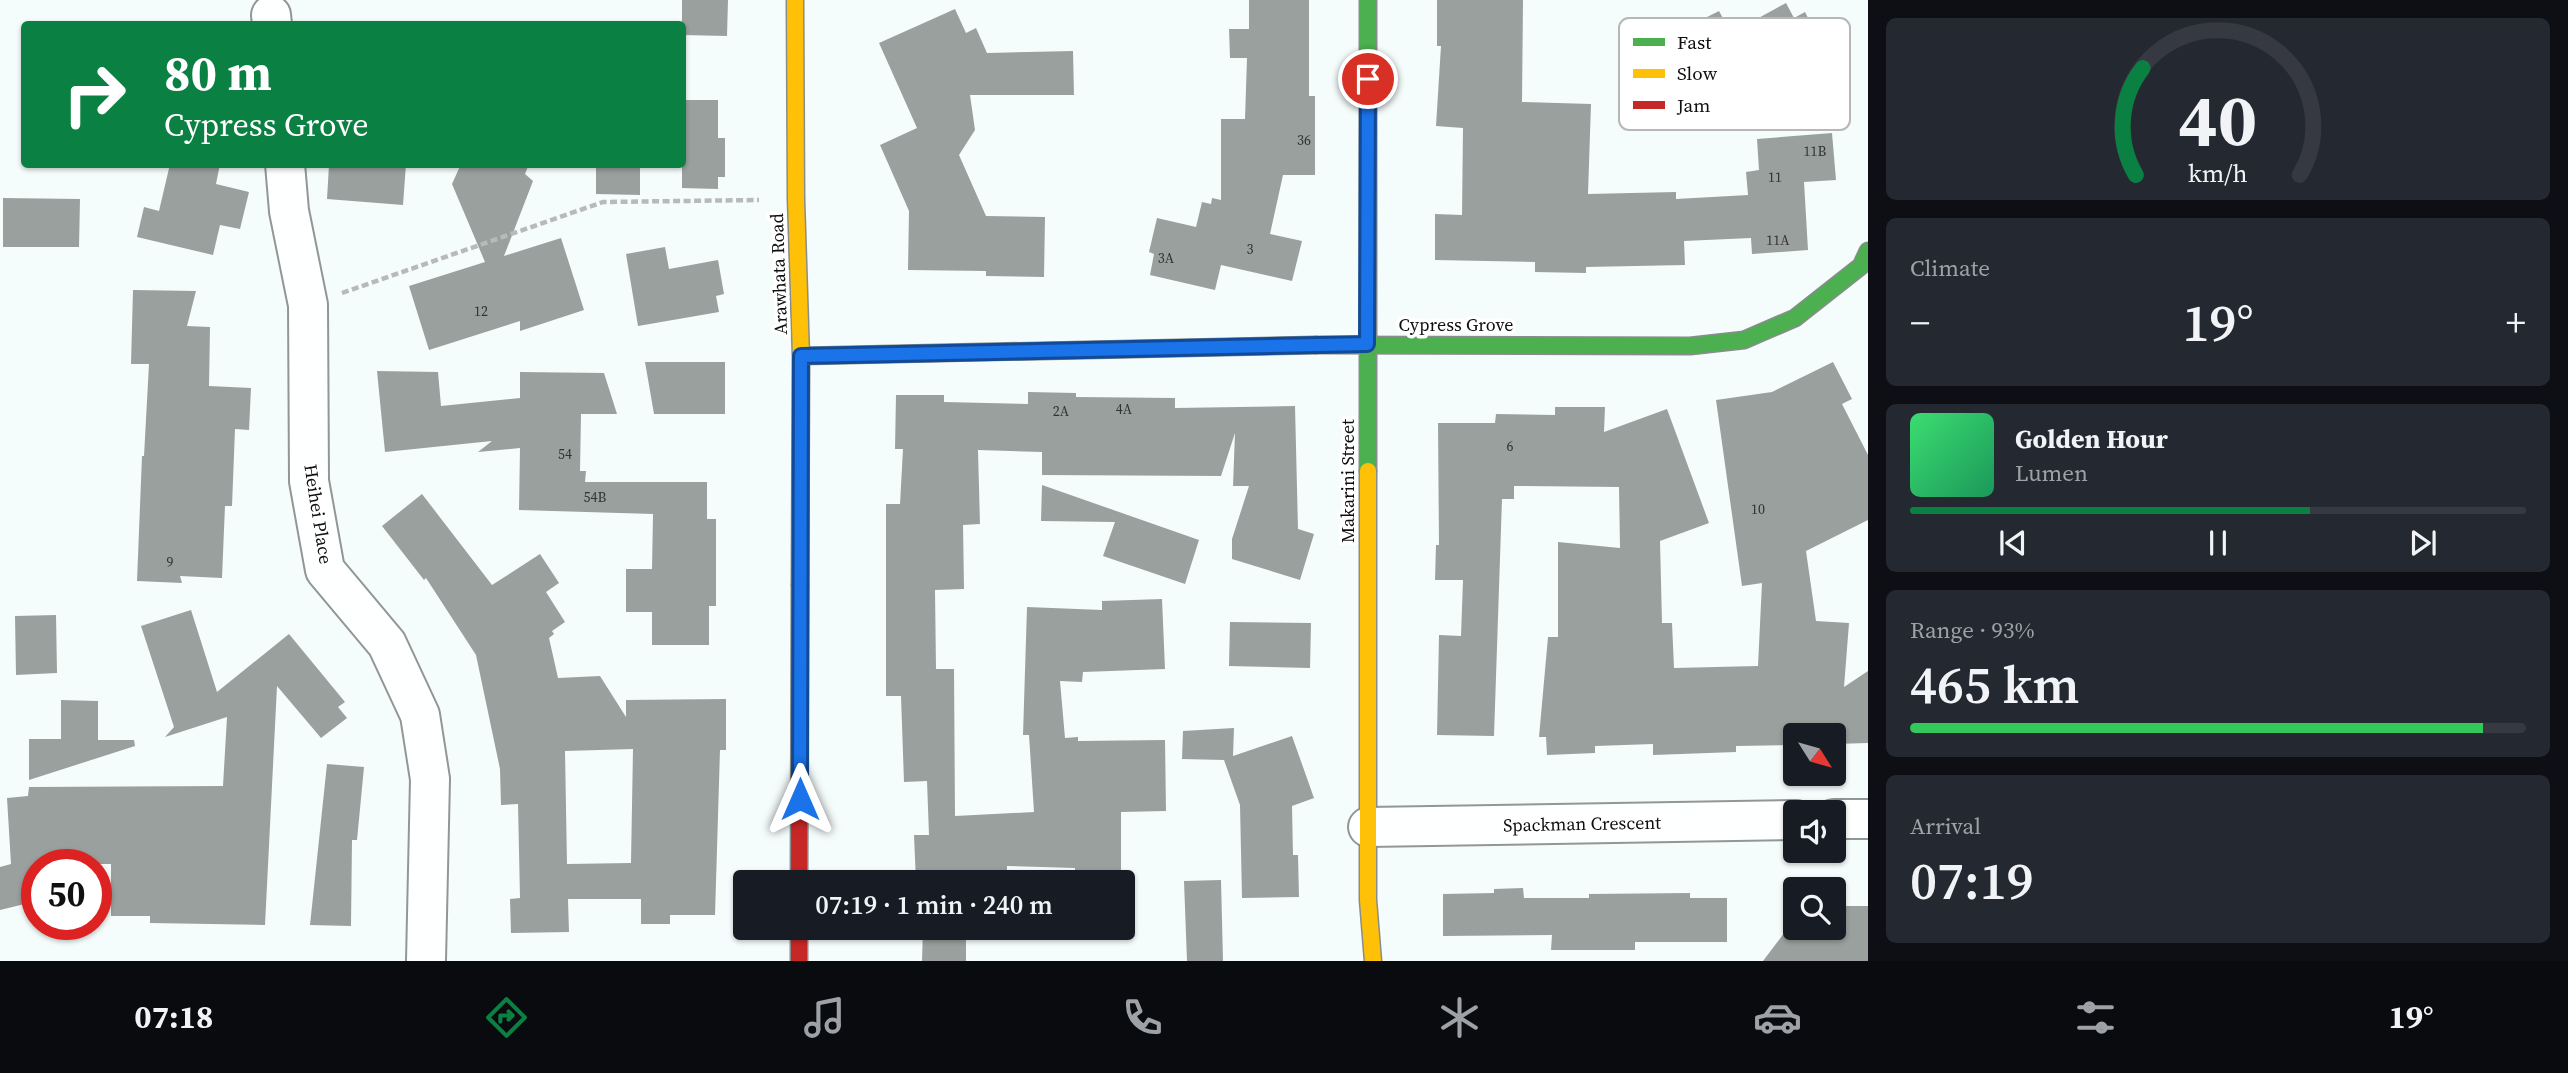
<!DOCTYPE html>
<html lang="en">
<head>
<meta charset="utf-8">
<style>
	:root { --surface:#171b24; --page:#242831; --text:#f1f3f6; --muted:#9ea1a6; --line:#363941; --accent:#0b8043 }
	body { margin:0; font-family:"Source Serif 4",serif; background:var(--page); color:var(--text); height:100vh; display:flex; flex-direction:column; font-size:26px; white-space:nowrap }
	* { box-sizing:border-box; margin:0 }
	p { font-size:23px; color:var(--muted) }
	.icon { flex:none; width:38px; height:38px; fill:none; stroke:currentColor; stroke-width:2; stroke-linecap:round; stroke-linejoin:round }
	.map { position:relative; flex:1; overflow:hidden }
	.drawer { display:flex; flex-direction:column; gap:18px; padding:18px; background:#0d0f14; width:700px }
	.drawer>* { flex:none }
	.hud { position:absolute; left:21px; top:21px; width:665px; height:147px; border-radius:7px; box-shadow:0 2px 5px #0004; background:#0b8043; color:#fff; overflow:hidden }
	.needle { width:46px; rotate:127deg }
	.tools { position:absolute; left:1783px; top:723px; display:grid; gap:14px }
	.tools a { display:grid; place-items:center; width:63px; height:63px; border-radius:7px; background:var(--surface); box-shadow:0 2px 5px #0004; font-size:35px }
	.speed { position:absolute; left:21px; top:849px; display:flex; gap:14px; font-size:35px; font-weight:700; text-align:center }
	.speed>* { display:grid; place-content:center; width:91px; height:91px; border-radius:50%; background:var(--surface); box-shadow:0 2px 5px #0004; line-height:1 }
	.speed .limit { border:10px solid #d22; background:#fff; color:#111 }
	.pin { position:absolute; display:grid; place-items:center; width:60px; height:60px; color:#fff; margin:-30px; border:4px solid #fff; border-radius:50%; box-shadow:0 2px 7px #0007 }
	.me { position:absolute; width:77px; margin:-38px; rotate:0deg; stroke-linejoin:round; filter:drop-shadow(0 0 5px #0008) }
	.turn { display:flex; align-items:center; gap:24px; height:147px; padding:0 28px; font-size:32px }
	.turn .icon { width:91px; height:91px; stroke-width:2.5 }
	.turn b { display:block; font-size:49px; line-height:60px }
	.big { font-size:52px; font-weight:600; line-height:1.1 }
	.drawer .widget { flex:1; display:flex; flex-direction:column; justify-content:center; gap:10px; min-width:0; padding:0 24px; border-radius:10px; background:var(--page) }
	.drawer .dial { align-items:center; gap:0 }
	.dial svg { height:182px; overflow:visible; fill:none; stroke:var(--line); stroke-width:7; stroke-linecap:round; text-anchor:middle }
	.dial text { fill:var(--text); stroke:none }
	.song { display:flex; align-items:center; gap:21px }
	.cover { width:84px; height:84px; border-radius:10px; background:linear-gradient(135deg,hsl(140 70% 55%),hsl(150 70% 35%)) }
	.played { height:7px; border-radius:4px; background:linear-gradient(90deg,var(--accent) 65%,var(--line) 65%) }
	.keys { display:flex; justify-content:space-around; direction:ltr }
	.heat { display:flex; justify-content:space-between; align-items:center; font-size:38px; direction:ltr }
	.charge { height:10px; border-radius:5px; background:linear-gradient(90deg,#34c759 93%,var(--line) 0) }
	.trip { position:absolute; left:733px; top:870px; width:402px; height:70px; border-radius:7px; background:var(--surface); box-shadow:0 2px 5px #0004; font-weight:600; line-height:70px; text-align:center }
	.dock { display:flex; height:112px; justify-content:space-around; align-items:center; background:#090b0e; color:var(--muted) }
	.dock .icon { width:49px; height:49px }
	.dock .selected { color:var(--accent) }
	.dock b { font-size:32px; color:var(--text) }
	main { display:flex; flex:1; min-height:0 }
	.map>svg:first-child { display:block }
</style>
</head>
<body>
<main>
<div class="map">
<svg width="1868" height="961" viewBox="0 0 1868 961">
	<rect width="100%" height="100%" fill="#f5fcfc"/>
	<path fill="#9aa09e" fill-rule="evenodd" d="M 682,0 L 728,0 L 727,36 L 682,35 Z
		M 1249,0 L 1309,0 L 1309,96 L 1315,96 L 1315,175 L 1283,175 L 1270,234 L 1302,241 L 1292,281 L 1221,265 L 1215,290 L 1150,275 L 1154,254 L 1149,252 L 1157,218 L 1196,227 L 1202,202 L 1211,204 L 1212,198 L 1221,200 L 1221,119 L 1245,119 L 1247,58 L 1230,58 L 1229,29 L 1249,29 Z
		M 1437,0 L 1523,0 L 1522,102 L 1591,104 L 1588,194 L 1676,192 L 1676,199 L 1748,195 L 1746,172 L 1759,170 L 1757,139 L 1832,133 L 1836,180 L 1804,182 L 1808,250 L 1752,254 L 1751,238 L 1684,241 L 1685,265 L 1586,267 L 1586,273 L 1535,272 L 1535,262 L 1435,260 L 1435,214 L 1462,215 L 1463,128 L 1436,126 L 1441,46 L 1437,46 Z
		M 1786,3 L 1794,18 L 1805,12 L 1821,43 L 1815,47 L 1828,73 L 1824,75 L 1830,86 L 1780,111 L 1778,66 L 1716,99 L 1688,45 L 1703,19 L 1719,11 L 1731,33 Z
		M 955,9 L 966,33 L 976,28 L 987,53 L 1073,51 L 1074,95 L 970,95 L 975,130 L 959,155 L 986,216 L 1045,217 L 1044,277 L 986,276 L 986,271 L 908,270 L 909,211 L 880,145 L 917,128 L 879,43 Z
		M 682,100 L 718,100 L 718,138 L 725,138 L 725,177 L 718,177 L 718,189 L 682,188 Z
		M 170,164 L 220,164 L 216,184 L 249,192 L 240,229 L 220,225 L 213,255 L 137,237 L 144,207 L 159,211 Z
		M 367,164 L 406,164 L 403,205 L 327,199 L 329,165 L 367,168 Z
		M 461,164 L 529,164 L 525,174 L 533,181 L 504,256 L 561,238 L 584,310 L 520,331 L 520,321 L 429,350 L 409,286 L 485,262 L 452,184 Z
		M 596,164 L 640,164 L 640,195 L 596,194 Z
		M 3,198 L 80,199 L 79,247 L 3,247 Z
		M 665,247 L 669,269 L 718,260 L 724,294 L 716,296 L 719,312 L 638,326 L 626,254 Z
		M 133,290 L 196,291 L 187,326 L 210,327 L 209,386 L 251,388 L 249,430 L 235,429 L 232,506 L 225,506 L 222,578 L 180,576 L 182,583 L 137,581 L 142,456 L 144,456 L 149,364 L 131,364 Z
		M 645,362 L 725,362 L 725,414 L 654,414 Z
		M 1833,362 L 1852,399 L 1842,404 L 1868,455 L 1868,520 L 1806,551 L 1816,621 L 1849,623 L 1844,687 L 1868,671 L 1868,743 L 1834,744 L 1834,735 L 1796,735 L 1796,745 L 1736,746 L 1736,752 L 1653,755 L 1653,744 L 1595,746 L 1595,753 L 1547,755 L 1546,737 L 1539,737 L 1548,637 L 1558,637 L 1558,542 L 1620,548 L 1619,487 L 1514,486 L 1514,499 L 1502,499 L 1494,736 L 1437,735 L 1439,635 L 1461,636 L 1463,580 L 1435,580 L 1436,545 L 1439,545 L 1438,423 L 1495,423 L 1496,414 L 1555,415 L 1555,407 L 1605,407 L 1604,432 L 1667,409 L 1709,523 L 1660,541 L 1662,623 L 1672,623 L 1674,668 L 1758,666 L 1762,583 L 1742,586 L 1716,400 L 1772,392 Z
		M 377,371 L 438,372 L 441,406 L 520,398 L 520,372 L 604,373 L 617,414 L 581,414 L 580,471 L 586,471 L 585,482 L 707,482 L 707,519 L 716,519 L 716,606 L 709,606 L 709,645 L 652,645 L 652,612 L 626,612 L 626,569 L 652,569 L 653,514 L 519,510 L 520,448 L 478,452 L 492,441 L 385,452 Z
		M 1028,392 L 1076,393 L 1076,397 L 1175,398 L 1175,408 L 1295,406 L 1298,529 L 1314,534 L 1300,580 L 1232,559 L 1232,539 L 1249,486 L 1233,486 L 1235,433 L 1221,476 L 1042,475 L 1042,452 L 978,450 L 980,524 L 963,525 L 964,589 L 935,590 L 936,669 L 954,669 L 955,816 L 1034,812 L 1029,735 L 1023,735 L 1027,607 L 1102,610 L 1102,601 L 1162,599 L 1165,669 L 1083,672 L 1082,682 L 1060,681 L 1065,738 L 1078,737 L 1078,741 L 1165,740 L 1166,811 L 1121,812 L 1121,882 L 1075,882 L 1075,868 L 1007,866 L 1007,882 L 916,882 L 914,835 L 929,835 L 927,781 L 904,782 L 901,696 L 886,696 L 886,504 L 900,504 L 903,449 L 895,449 L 896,395 L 944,395 L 944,402 L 1028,404 Z
		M 1042,485 L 1199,540 L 1185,584 L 1103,556 L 1115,522 L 1041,521 Z
		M 422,494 L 492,585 L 540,554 L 559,583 L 546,592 L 565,622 L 552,631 L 554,634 L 549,638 L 558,678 L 600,676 L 626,717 L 626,700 L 726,699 L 726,750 L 720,750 L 715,915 L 670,915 L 670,924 L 641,924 L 641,899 L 568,899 L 569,932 L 511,933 L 510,899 L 520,898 L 518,804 L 501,805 L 500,769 L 476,655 L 426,578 L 424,580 L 382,526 ZM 633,749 L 631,863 L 567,864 L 565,751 Z
		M 191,610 L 217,692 L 289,634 L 345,702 L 338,707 L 347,718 L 321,738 L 277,686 L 265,925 L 150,923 L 150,916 L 111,916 L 111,864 L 37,864 L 37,901 L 0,910 L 0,867 L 11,864 L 7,798 L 28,796 L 29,787 L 223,786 L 227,717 L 165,737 L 174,727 L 141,626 Z
		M 56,615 L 57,673 L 16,675 L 15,616 Z
		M 1230,622 L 1311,623 L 1310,668 L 1229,666 Z
		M 61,700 L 98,701 L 98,740 L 134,740 L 135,746 L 29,780 L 29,739 L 61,739 Z
		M 1234,728 L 1233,756 L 1292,736 L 1314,798 L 1292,806 L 1293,855 L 1298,855 L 1299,897 L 1242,898 L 1240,805 L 1224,760 L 1182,759 L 1183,731 Z
		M 327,764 L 364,767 L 357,840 L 352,840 L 351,926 L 310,925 Z
		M 1221,880 L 1223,961 L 1187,961 L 1184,881 Z
		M 1523,888 L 1524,898 L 1589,898 L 1589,894 L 1690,893 L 1690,898 L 1727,898 L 1727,942 L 1635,942 L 1635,950 L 1551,950 L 1552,935 L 1443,936 L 1443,894 L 1494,893 L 1494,889 Z
		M 1840,906 L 1868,906 L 1868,961 L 1763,961 L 1788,928 L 1840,928 Z
		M 923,928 L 1009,928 L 1009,930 L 966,932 L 966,961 L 922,961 Z"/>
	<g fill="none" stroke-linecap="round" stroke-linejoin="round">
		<g stroke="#939696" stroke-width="42">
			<path id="street" d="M 271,15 L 272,24
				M 285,164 L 289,211 L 308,305 L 309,481 L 325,570 L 387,644 L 420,715 L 430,779 L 426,961
				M 1834,819 L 1868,819
				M 1368,827 L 1796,820"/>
		</g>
		<g stroke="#898c8c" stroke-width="19">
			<path id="fast" d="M 1368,0 L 1368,471
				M 1316,345 L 1690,346 L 1744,340 L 1795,318 L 1861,266 L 1868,251"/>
		</g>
		<g stroke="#898c8c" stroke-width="19">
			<path id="slow" d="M 795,0 L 796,199 L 801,356 L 800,585
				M 801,356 L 1316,345
				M 1368,471 L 1368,900 L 1373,961"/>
		</g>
		<g stroke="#898c8c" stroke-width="19">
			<path id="jam" d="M 799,882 L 800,585
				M 799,928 L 799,961"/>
		</g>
		<path stroke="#b8b9b9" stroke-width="4.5" stroke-dasharray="7 3.5" stroke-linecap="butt" d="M 342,293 L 603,202 L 759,200"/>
		<use href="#street" stroke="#feffff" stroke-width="38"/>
		<use href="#fast" stroke="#4caf50" stroke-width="16"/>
		<use href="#slow" stroke="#ffc107" stroke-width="16"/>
		<use href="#jam" stroke="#c62828" stroke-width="16"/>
	</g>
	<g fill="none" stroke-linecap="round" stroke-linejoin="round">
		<g stroke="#114b97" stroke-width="18">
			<path id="route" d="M 800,799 L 801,356 L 1367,344 L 1368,79"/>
		</g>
		<use href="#route" stroke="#1a73e8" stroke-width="12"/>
	</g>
	<g text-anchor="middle" stroke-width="7" stroke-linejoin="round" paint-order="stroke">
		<g font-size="14" fill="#323333">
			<text x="1304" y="145">36</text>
			<text x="1815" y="156">11B</text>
			<text x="1775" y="182">11</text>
			<text x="1778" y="245">11A</text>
			<text x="1250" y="254">3</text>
			<text x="1166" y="263">3A</text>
			<text x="481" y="316">12</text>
			<text x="1124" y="414">4A</text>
			<text x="1061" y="416">2A</text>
			<text x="1510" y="451">6</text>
			<text x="565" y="459">54</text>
			<text x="595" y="502">54B</text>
			<text x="1758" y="514">10</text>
			<text x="170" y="567">9</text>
		</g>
		<g font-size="18" fill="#0f0f0f" stroke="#fff">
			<text transform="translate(779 274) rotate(-92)" y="6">Arawhata Road</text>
			<text x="1456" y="331">Cypress Grove</text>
			<text transform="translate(1348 481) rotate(-90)" y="6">Makarini Street</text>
			<text transform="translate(318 514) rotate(81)" y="6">Heihei Place</text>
			<text transform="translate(1582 824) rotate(-1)" y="6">Spackman Crescent</text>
		</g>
	</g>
	<rect x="1619" y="18" width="231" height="112" rx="10" fill="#fff" stroke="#b7b7b7" stroke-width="2"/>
	<rect x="1633" y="38" width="32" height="8" fill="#4caf50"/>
	<rect x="1633" y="69" width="32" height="9" fill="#ffc107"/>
	<rect x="1633" y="101" width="32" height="8" fill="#c62828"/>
	<g font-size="19" fill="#0f0f0f">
		<text x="1677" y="49">Fast</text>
		<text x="1677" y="80">Slow</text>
		<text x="1677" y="112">Jam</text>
	</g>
</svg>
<div class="tools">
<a><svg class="needle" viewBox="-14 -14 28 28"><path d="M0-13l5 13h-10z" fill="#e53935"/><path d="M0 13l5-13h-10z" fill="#9ea1a6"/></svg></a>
<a><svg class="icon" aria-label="sound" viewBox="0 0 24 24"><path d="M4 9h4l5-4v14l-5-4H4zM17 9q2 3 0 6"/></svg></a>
<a><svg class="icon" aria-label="search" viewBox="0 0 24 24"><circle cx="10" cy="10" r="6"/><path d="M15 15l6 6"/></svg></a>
</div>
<div class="speed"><div class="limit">50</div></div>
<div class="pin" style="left:1368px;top:79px;background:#d93025"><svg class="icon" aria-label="arrive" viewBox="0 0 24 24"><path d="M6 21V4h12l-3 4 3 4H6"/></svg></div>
<svg class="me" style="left:800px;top:799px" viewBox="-20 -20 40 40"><path d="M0-17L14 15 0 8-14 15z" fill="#1a73e8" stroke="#fff" stroke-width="4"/></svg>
<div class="trip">07:19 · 1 min · 240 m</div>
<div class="hud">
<div class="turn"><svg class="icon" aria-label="right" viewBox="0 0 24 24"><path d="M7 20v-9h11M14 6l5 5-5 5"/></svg><div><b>80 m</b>Cypress Grove</div></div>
</div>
</div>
<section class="drawer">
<div class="widget dial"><svg viewBox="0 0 100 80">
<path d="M14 69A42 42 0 1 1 86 69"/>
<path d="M14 69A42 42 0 0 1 17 22" stroke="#0b8043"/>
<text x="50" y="56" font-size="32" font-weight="700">40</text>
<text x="50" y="72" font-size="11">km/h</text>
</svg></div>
<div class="widget"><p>Climate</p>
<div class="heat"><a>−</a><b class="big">19°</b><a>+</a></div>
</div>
<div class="widget">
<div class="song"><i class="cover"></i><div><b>Golden Hour</b><p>Lumen</p></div></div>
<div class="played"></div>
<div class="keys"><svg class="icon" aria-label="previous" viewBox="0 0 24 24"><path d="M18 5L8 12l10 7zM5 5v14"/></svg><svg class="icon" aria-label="pause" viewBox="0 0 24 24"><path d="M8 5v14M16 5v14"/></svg><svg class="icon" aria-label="next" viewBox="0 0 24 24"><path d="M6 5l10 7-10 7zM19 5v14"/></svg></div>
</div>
<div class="widget"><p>Range · 93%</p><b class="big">465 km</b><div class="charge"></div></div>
<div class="widget"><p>Arrival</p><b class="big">07:19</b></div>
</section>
</main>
<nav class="dock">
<b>07:18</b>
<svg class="icon selected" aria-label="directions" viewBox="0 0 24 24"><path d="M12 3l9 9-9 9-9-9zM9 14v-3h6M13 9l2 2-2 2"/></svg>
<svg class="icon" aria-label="music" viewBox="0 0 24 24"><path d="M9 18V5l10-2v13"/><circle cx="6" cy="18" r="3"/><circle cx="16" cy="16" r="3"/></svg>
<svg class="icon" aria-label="phone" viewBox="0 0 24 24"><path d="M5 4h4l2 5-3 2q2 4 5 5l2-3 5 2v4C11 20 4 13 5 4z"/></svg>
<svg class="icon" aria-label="climate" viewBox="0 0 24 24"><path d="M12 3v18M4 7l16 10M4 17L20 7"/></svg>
<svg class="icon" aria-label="car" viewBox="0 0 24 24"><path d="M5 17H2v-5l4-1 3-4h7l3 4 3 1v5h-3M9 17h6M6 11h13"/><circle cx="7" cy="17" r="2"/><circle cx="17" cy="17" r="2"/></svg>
<svg class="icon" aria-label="filters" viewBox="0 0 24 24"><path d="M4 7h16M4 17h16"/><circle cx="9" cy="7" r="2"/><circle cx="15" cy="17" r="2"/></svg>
<b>19°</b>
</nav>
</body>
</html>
